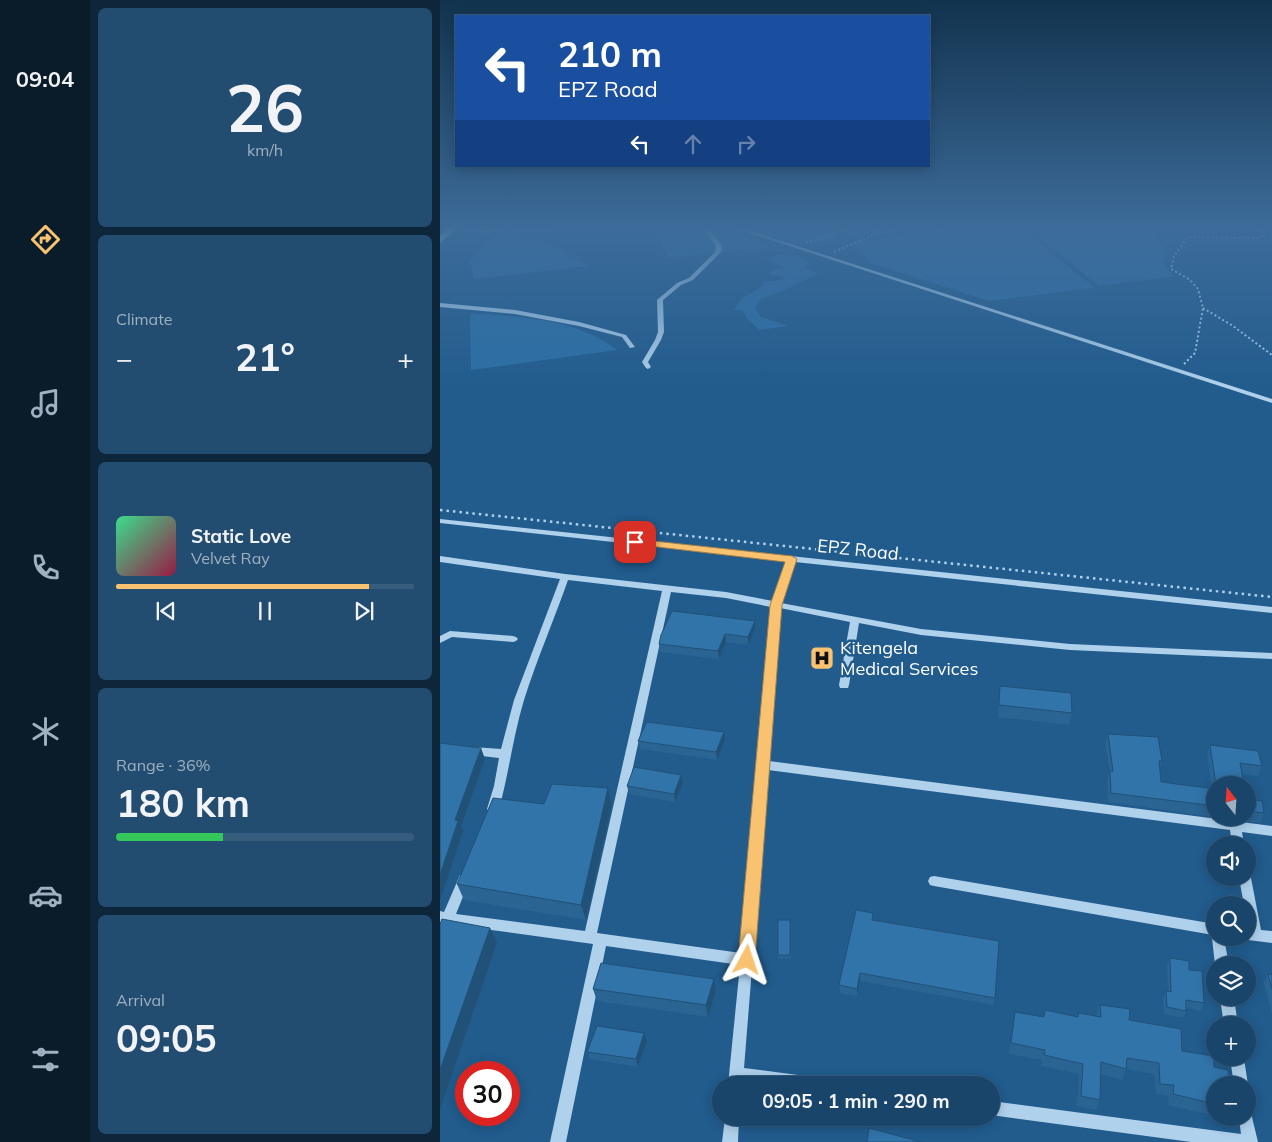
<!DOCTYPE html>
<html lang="en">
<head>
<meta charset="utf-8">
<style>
	:root { --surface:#19456a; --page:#224c70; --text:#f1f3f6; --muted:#9fb1c1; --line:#375d7e; --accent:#f8c271 }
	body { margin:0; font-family:Mulish,sans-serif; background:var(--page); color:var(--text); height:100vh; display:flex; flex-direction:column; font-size:19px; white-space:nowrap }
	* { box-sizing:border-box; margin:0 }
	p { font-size:16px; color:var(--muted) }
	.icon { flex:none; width:28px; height:28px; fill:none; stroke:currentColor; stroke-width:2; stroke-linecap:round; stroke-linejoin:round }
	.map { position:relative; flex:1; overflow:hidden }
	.side { display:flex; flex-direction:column; gap:8px; padding:8px; background:#0e263a; width:350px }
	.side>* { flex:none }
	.guide { position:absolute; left:15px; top:15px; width:475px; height:152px; border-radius:0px; box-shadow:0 2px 12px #0003,0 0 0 1px var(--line); background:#1a4fa0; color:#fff; overflow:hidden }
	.needle { width:32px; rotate:343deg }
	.buttons { position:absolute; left:766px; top:776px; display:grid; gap:10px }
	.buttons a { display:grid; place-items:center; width:50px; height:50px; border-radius:50%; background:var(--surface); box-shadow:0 2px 12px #0003,0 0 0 1px var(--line); font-size:25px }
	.speed { position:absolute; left:15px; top:1061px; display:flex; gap:10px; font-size:25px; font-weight:700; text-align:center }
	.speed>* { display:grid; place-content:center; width:65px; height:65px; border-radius:50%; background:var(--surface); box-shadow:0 2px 12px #0003,0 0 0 1px var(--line); line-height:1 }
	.speed .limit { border:8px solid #d22; background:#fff; color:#111 }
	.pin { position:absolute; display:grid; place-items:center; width:42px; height:42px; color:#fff; margin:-21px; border-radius:10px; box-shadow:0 2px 8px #0006 }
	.me { position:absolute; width:55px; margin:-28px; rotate:5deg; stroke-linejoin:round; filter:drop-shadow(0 0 4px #0008) }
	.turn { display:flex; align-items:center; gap:18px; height:105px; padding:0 20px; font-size:22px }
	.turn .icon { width:65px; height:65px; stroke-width:2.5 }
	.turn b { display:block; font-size:35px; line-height:42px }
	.lanes { display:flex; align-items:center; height:48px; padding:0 20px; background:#0003; justify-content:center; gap:25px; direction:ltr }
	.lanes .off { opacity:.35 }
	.big { font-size:38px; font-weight:700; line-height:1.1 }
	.side .widget { flex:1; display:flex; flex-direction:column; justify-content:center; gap:8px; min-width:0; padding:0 18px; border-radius:8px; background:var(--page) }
	.side .dial { align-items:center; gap:0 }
	.dial b { font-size:65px; line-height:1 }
	.song { display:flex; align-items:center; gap:15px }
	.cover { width:60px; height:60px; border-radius:8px; background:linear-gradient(135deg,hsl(150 70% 55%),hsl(340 70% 35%)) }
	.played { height:5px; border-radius:2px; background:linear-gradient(90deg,var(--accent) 85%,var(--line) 85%) }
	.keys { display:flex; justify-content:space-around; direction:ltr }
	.heat { display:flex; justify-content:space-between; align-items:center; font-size:28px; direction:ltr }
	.charge { height:8px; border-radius:4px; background:linear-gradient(90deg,#34c759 36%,var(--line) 0) }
	.trip { position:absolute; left:272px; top:1076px; width:288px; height:50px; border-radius:25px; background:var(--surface); box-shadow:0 2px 12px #0003,0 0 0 1px var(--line); font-weight:700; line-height:50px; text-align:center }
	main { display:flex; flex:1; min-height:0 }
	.tabs { display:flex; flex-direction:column; width:90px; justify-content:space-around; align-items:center; background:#0a1c2a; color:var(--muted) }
	.tabs .icon { width:35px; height:35px }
	.tabs .current { color:var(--accent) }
	.tabs b { font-size:22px; color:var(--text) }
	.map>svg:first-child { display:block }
</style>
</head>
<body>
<main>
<nav class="tabs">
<b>09:04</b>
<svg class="icon current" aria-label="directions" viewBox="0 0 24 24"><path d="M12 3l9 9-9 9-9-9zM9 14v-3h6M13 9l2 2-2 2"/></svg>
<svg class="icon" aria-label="music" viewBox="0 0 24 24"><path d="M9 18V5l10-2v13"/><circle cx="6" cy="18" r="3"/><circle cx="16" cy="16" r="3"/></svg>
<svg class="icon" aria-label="phone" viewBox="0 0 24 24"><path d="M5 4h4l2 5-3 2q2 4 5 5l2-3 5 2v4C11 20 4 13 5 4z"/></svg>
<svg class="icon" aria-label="climate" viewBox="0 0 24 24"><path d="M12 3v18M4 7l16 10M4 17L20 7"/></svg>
<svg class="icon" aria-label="car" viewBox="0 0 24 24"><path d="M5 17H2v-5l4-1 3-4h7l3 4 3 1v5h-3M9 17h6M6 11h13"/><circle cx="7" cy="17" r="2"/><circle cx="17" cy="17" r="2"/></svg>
<svg class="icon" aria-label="filters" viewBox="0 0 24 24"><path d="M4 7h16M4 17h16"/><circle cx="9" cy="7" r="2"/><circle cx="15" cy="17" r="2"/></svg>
</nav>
<section class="side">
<div class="widget dial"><b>26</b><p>km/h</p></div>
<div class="widget"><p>Climate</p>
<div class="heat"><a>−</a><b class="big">21°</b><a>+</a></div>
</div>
<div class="widget">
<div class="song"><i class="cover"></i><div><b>Static Love</b><p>Velvet Ray</p></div></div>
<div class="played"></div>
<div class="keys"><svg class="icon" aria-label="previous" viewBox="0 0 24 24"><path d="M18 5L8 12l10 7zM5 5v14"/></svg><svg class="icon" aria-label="pause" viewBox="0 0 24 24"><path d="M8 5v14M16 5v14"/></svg><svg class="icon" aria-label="next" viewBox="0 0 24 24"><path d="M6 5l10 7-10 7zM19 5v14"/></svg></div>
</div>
<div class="widget"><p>Range · 36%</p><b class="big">180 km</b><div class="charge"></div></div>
<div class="widget"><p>Arrival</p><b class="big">09:05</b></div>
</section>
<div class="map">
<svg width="832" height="1142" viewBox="0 0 832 1142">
	<rect width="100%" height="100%" fill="#215c8d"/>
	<path fill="#2b6fa5" d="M 215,226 L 273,226 L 332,247 L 227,258 Z
		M 301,226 L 392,226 L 403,239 L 357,244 Z
		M 400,226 L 519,226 L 410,238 Z
		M 542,226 L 577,226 L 655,288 L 549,301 L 431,263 L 414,244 L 427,239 Z
		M 585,226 L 709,226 L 728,254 L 723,264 L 734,276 L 659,286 Z
		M 61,232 L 104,241 L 149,266 L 34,279 L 30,260 Z
		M 339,254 L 360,257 L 368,263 L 365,268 L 378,274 L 342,291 L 320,299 L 315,308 L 321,317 L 348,326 L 319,330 L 306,317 L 303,310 L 294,310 C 304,293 308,297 322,286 L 323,281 L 337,281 L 347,277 L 330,275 L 329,272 L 344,267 L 326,259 Z
		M 30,313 C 79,317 137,318 177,350 L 31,370 Z"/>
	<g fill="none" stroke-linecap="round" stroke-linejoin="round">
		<path stroke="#afd1ec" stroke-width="2" stroke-dasharray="2 2.5" stroke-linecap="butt" d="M 366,243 L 392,235 L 411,226
			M 394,252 L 454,226
			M 763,308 L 793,326 L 832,355
			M 744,364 L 755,353 L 763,308 L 758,289 L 750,280 L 731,269 L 734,256 L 748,237 L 818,238 L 825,235 L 815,226"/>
		<path stroke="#afd1ec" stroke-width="2.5" stroke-dasharray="2.5 4" stroke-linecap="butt" d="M 0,510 L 832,597"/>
		<path fill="#afd1ec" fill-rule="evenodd" d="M 71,226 L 99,228 L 120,226 C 105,233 89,227 73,229 C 60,230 45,236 34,231 L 36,230 L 53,230 Z
			M 262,226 L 267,226 L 282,246 L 281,252 L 253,280 L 241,285 L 223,300 L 224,332 L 221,340 L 208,362 L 211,367 L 208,369 L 206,368 L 202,362 L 215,340 L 218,332 L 217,300 L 237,283 L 249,278 L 275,252 L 276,246 Z
			M 288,226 L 295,226 L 832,399 L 832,403 Z
			M 0,303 L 75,310 L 139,322 L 186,335 L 195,347 L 190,348 L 182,337 L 139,326 L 75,314 L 0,307 Z
			M 0,519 L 832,607 L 832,613 L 355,562 L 341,603 L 481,629 L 630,644 L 832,653 L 832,659 L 630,650 L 481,635 L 419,623 L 409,685 L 408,688 L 400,688 L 399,685 L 410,622 L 340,608 L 329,761 L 832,826 L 832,836 L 802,832 L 804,845 L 792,845 L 790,830 L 328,770 L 304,1068 L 381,1078 L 386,1080 L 388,1085 L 325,1085 L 303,1082 L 302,1085 L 288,1085 L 300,965 L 166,946 L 126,1142 L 110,1142 L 153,944 L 0,923 L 0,911 L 4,912 L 20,875 L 24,874 L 28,875 L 30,879 L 16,914 L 145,931 L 222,591 L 128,580 C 114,620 97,659 84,700 C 73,736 69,773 59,809 L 57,812 L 53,814 L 49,812 L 47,809 L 54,786 L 59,758 L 33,755 L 29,754 L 28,751 L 29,748 L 33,747 L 61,749 L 74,700 L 120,579 L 0,562 L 0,556 L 125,574 L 286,592 L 333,601 L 347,561 L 0,523 ZM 231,592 L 286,598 L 331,607 L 301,953 L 157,933 Z
			M 10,631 L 73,636 L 76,637 L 78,639 L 76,641 L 73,642 L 12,637 L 0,643 L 0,636 Z
			M 808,874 L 811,878 L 821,930 L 832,931 L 832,943 L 808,940 L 803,938 L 808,938 L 808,905 L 804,905 L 799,878 L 808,878 Z
			M 494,876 L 775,924 L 775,938 L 784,938 L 789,965 L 775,965 L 772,938 L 773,935 L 494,886 L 490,885 L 488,881 L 490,877 Z
			M 780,998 L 794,998 L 798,1025 L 784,1025 Z
			M 790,1058 L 804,1058 L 808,1085 L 808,1087 L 808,1085 L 794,1085 Z
			M 551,1101 L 801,1134 L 799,1118 L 808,1118 L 808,1111 L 811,1113 L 818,1142 L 751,1142 L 551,1115 Z
			M 285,1118 L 299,1118 L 298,1142 L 282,1142 Z"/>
		<path fill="#fff" fill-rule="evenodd" d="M 11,226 L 20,226 L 0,243 L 0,235 Z"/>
	</g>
	<path fill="#2a6492" d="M 315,621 L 315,629 L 308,645 L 286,642 L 279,659 L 220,652 L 219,644 Z
		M 560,686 L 632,713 L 629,725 L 558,717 Z
		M 668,734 L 722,761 L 720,767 L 721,782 L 772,789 L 767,755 L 770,745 L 822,766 L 818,776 L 802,774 L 804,785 L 775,785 L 775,817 L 668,802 L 667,781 L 670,772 L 665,744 Z
		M 285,740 L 277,760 L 200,749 L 198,741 Z
		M 241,775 L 243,783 L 235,802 L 189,794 L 187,786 Z
		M 168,788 L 172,804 L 146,920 L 24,900 L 17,884 Z
		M 808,799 L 824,813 L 820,823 L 782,818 L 808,818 Z
		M 433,913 L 433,920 L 555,998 L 553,1005 L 420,981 L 417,996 L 400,993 L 399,985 Z
		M 350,920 L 351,958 L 338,959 L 338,955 Z
		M 730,958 L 749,970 L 764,1003 L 761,1011 L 746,1008 L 746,1011 L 743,1018 L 724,1014 L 723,999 L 726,991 L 728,991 L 727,966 Z
		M 828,974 L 832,975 L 832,1014 L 824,983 Z
		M 153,989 L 276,990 L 268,1017 L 157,1001 Z
		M 660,1005 L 689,1020 L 742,1051 L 775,1085 L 775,1116 L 728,1105 L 729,1096 L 716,1094 L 714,1074 L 686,1069 L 682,1080 L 661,1074 L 660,1100 L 656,1110 L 637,1106 L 639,1074 L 601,1066 L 602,1060 L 569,1054 L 575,1012 L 603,1017 L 605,1010 L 637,1017 L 638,1013 L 656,1016 Z
		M 204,1033 L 207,1041 L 198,1067 L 150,1059 L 147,1052 Z
		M 783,1118 L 792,1118 L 791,1119 Z"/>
	<path fill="#225177" d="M 315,621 L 315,629 L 308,645 L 308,637 Z
		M 285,634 L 286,642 L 279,659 L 278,651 Z
		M 284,732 L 285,740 L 277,760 L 276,752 Z
		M 41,748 L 45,759 L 21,826 L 23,831 L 0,900 L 0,875 L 15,820 Z
		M 241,775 L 243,783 L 235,802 L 234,794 Z
		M 168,788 L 172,804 L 146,920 L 141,905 Z
		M 50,928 L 57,943 L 0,1109 L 0,1070 Z
		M 420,973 L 420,981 L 417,996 L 417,989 Z
		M 274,979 L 276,990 L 268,1017 L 266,1005 Z
		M 204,1033 L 207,1041 L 198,1067 L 196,1059 Z"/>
	<path fill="#3174aa" stroke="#225177" d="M 232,611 L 315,621 L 308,637 L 285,634 L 278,651 L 219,644 L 221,635 Z
		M 560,686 L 631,693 L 632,713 L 559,705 Z
		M 207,722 L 284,732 L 276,752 L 198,741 Z
		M 668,734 L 718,737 L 722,761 L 719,761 L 721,782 L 775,789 L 775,806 L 671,793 L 670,771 L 673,771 Z
		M 0,743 L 41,748 L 15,820 L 18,821 L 0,875 Z
		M 770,745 L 818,751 L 822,766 L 800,763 L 804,785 L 776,785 Z
		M 194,767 L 241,775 L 234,794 L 187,786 Z
		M 112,784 L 168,788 L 141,905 L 17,884 L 53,798 L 104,804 Z
		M 808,799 L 822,801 L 824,813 L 808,811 Z
		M 416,910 L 433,913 L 432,920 L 559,941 L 555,998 L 420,973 L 417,989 L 399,985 Z
		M 2,919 L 50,928 L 0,1070 L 0,924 Z
		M 338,920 L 350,920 L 350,955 L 338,955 Z
		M 730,958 L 749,961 L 749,970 L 762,971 L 764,1003 L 746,1000 L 746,1011 L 727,1007 L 726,991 L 731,992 Z
		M 161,963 L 274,979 L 266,1005 L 153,989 Z
		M 828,974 L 832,975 L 832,989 Z
		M 660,1005 L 690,1009 L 689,1020 L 741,1029 L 742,1051 L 774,1056 L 774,1067 L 788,1070 L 791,1085 L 775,1085 L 775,1104 L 733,1094 L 734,1085 L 720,1084 L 719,1063 L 687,1058 L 686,1069 L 661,1062 L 660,1100 L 641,1096 L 643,1064 L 604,1055 L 605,1050 L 571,1043 L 575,1012 L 604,1017 L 605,1010 L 638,1017 L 638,1013 L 661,1017 Z
		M 157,1026 L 204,1033 L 196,1059 L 147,1052 Z
		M 429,1128 L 481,1142 L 427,1142 Z"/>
	<linearGradient id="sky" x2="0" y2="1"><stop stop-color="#12334e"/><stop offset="0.59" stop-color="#3d6c9a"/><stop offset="1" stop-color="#3d6c9a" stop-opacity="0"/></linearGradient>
	<rect width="832" height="386" fill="url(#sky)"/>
	<path fill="#f8c271" stroke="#a17e49" d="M 195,539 L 352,556 L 357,559 L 342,605 L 315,960 L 313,966 L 307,968 L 301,966 L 298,960 L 330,605 L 345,562 L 192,544 L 190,542 L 192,540 Z"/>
	<defs>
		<g id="hospital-square" transform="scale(1.25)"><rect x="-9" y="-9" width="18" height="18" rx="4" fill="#f8c271" stroke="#215c8d"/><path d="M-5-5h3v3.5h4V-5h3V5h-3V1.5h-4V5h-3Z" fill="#111"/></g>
	</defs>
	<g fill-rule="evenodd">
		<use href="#hospital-square" x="382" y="658"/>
	</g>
	<g text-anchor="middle" stroke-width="5" stroke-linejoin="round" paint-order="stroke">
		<g font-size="18" fill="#fff" stroke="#215c8d">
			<text transform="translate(418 550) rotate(6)" y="6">EPZ Road</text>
		</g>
		<g font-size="18" fill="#fff" stroke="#215c8d" text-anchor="start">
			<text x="400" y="654">Kitengela<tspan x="400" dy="21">Medical Services</tspan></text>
		</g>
	</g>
</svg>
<div class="buttons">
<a><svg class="needle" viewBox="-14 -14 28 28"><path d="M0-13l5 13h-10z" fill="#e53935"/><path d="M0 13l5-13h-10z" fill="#9fb1c1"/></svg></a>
<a><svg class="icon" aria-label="sound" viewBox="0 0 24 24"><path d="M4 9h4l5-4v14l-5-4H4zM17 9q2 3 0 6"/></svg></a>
<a><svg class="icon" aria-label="search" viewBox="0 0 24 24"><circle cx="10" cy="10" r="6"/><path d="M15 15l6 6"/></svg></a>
<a><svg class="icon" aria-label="layers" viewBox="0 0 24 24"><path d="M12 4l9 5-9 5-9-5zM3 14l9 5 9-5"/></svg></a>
<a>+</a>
<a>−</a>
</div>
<div class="speed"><div class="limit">30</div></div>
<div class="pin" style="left:195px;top:542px;background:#d93025"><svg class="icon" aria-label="arrive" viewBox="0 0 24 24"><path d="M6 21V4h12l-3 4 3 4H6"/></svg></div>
<svg class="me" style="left:307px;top:960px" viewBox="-20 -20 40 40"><path d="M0-17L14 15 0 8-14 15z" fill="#f8c271" stroke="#fff" stroke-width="4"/></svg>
<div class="trip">09:05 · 1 min · 290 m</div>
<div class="guide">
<div class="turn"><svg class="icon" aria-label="left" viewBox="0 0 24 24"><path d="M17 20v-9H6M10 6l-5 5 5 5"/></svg><div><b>210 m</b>EPZ Road</div></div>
<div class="lanes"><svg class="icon" aria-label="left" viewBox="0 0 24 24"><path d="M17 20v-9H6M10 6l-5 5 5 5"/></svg><svg class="icon off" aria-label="ahead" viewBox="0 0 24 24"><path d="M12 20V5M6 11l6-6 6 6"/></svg><svg class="icon off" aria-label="right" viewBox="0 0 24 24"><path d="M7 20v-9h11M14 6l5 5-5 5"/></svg></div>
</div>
</div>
</main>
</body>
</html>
